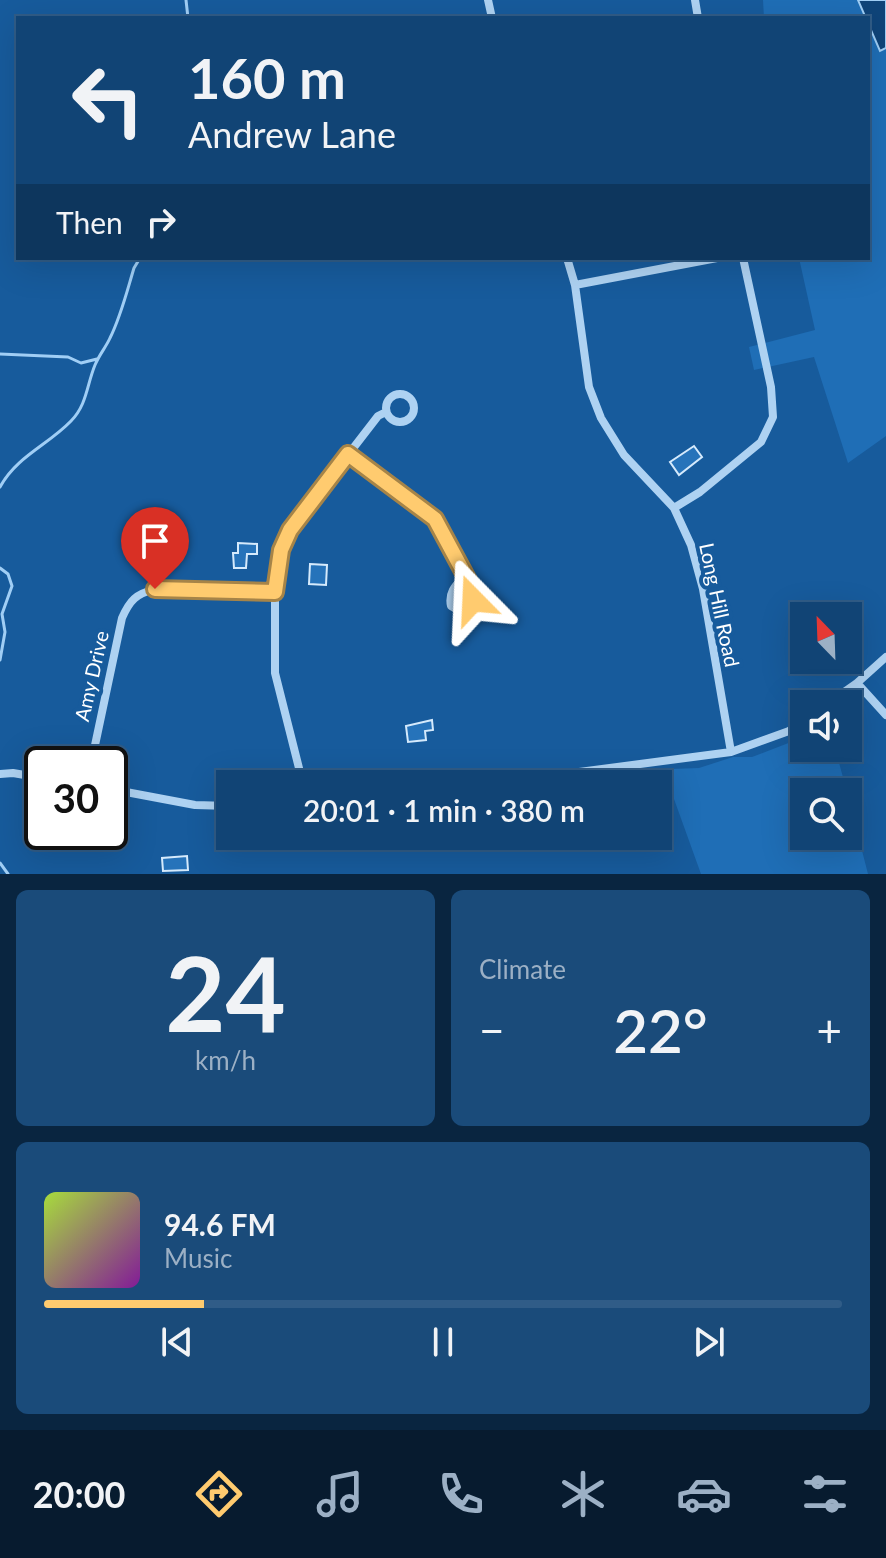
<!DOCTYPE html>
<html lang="en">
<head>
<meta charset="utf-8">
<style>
	:root { --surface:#114475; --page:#1a4b7a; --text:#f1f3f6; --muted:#9cb0c5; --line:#305c87; --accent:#ffcb6f }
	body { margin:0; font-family:Lato,sans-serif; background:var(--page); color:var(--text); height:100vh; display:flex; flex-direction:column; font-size:30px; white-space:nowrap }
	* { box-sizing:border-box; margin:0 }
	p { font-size:26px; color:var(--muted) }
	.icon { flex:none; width:44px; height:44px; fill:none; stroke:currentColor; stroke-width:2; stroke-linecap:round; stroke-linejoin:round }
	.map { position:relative; height:874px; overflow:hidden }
	.panel { display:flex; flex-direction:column; gap:16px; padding:16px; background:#092540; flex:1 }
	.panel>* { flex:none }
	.guide { position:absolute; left:16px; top:16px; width:854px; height:244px; border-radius:0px; box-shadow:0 8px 32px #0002,0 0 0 2px var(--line); background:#114475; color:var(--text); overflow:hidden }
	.needle { width:52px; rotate:337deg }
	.buttons { position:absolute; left:790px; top:602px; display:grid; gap:16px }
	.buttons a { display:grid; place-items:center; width:72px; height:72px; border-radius:0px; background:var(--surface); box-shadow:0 8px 32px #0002,0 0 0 2px var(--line); font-size:40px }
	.speed { position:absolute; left:24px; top:746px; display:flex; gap:16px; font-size:40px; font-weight:700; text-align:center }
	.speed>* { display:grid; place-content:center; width:104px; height:104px; border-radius:50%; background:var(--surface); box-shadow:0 8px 32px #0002,0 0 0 2px var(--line); line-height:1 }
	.speed .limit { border:4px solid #111; border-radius:12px; background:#fff; color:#111 }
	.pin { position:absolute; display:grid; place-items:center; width:68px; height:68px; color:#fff; margin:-82px -34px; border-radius:50% 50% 50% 0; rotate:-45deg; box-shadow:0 0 8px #0007 }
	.pin .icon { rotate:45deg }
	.me { position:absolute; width:88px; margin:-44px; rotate:339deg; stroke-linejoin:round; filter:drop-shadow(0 0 6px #0008) }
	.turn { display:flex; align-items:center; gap:28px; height:168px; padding:0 40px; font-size:36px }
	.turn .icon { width:104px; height:104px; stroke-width:2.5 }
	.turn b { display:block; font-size:56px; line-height:68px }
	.then { display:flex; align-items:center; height:76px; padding:0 40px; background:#0003; gap:16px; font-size:30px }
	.big { font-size:60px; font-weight:600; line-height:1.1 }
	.panel .card { flex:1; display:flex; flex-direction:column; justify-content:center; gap:12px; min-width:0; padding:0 28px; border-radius:12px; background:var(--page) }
	.panel .dial { align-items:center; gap:0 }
	.dial b { font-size:104px; line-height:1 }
	.song { display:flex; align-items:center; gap:24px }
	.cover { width:96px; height:96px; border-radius:12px; background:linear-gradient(135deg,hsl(80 70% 55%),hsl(290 70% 35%)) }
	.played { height:8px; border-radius:4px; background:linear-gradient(90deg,var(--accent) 20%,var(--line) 20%) }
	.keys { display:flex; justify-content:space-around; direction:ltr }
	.heat { display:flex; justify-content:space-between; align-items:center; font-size:44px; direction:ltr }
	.panel .tiles { flex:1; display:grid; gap:16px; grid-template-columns:1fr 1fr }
	.card:last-child { grid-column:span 2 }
	.trip { position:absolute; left:216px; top:770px; width:456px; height:80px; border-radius:0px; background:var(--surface); box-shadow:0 8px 32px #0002,0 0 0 2px var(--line); font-weight:600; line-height:80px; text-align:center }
	.tab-bar { display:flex; height:128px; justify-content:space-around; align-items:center; background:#071b2f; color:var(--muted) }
	.tab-bar .icon { width:56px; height:56px }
	.tab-bar .active { color:var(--accent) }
	.tab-bar b { font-size:36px; color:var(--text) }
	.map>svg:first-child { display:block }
</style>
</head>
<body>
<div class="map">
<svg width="886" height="874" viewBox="0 0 886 874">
	<rect width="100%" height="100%" fill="#175b9c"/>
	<path fill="#1f6eb6" d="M 763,0 L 886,0 L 886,436 L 848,463 L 814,357 L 754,370 L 749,347 L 815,330 L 799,258 L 868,258 L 868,18 L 764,18 Z
		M 804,737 L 804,748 L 835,748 L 847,792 L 804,792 L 804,836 L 848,836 L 848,796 L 868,874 L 701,874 L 665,774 L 671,769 L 699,768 L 733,757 L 752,757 Z"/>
	<path fill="#0f4479" stroke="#a0cef5" stroke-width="2" d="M 858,0 L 886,0 L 886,48 L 880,51 Z"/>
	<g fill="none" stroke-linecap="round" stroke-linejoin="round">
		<path stroke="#a0cef5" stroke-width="3" d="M 186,0 L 188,18
			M 0,354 L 68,357 L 81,363 L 97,359
			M 0,487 C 17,456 48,445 71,421 C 87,405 87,384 95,365 C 99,355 106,347 110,338 C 121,316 127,291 134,268 L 140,258
			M 0,568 L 8,574 L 12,586 L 2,614 L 5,632 L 0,660
			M 0,863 L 8,874"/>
	</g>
	<path fill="#2673ba" stroke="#d5eafc" stroke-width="2" d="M 694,446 L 702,457 L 679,475 L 670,462 Z
		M 238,543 L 257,544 L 257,554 L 247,554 L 246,568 L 234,568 L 233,553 L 238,553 Z
		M 310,564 L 327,565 L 326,585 L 309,584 Z
		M 432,720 L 433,730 L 425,731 L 426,740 L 408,742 L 406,726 Z
		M 187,856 L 188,870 L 163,871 L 162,858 Z"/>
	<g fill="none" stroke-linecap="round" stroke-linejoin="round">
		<path stroke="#aed2f2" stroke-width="8" d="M 488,0 L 492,18
			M 695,0 L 698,18
			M 567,258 L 575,285 L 589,387 L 601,418 L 624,455 L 674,508 L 691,545 L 703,589 L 731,752
			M 575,285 L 717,258
			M386 408a14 14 0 1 1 28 0a14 14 0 1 1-28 0Z
			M 348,454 L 435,519 L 471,586 L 473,594 L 471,604 L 458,610 L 451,606 C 448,592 456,585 465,575
			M 674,508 L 700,492 L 761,442 L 773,417 L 771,387 L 743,258
			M 857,683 L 886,715
			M 827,704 L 857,683 L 886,657
			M 91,764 L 122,618 C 130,600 136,594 155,589 L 275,592
			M 0,774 L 13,773 L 42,778
			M 303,784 L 275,673 L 275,592 L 281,550 L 290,530 L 378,416 L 386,412
			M 488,784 L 731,752 L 789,731 L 804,720
			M 110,789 L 195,805 L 230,806"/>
	</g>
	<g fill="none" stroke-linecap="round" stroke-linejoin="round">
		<g stroke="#a68448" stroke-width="20">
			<path id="route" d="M 155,589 L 275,592 L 281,550 L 290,530 L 348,454 L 435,519 L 471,586 L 473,600"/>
		</g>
		<use href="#route" stroke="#ffcb6f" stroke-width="14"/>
	</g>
	<g text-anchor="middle" stroke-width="8" stroke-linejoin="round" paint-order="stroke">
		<g font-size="20" fill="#fff" stroke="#175b9c">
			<text transform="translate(719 605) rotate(78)" y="7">Long Hill Road</text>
			<text transform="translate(92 676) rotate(-77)" y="7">Amy Drive</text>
		</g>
	</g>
</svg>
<div class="buttons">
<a><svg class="needle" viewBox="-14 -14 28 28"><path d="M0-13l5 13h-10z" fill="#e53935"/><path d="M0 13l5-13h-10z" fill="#9cb0c5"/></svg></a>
<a><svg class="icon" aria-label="sound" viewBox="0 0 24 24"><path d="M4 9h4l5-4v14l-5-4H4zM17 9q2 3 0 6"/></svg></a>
<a><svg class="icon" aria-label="search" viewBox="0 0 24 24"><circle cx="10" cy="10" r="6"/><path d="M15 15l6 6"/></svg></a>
</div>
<div class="speed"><div class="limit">30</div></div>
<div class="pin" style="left:155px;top:589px;background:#d93025"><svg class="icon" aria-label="arrive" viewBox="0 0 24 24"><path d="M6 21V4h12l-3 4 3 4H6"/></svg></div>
<svg class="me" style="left:473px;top:600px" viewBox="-20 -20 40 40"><path d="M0-17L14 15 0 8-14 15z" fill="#ffcb6f" stroke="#fff" stroke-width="4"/></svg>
<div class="trip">20:01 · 1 min · 380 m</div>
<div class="guide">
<div class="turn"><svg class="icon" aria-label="left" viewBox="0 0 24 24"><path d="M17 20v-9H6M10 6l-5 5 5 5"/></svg><div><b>160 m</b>Andrew Lane</div></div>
<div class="then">Then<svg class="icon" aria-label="right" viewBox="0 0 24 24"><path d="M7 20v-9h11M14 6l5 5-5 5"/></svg></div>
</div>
</div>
<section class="panel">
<div class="tiles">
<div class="card dial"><b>24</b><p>km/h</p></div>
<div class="card"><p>Climate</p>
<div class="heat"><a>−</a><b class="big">22°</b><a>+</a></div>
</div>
<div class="card">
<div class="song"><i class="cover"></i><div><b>94.6 FM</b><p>Music</p></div></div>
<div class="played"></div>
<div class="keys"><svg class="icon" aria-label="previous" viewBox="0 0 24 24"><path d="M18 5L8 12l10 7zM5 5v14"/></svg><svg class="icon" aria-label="pause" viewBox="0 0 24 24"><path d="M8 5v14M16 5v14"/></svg><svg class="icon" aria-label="next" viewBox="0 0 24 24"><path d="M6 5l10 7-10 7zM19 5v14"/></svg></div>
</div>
</div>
</section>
<nav class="tab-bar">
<b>20:00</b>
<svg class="icon active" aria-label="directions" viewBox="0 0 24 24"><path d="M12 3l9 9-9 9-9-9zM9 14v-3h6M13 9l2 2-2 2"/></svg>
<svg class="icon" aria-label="music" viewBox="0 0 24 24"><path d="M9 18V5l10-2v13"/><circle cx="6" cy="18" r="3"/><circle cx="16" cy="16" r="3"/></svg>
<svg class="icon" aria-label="phone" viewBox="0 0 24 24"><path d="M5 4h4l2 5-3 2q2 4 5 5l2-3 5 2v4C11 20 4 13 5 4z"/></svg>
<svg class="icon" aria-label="climate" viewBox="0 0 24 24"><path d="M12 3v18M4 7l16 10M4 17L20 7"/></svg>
<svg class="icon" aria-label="car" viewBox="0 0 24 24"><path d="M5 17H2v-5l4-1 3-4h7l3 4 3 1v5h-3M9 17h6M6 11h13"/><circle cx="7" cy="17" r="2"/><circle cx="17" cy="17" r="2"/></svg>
<svg class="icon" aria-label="filters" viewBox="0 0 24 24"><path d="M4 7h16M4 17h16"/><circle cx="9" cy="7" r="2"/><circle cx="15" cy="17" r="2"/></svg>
</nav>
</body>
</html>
